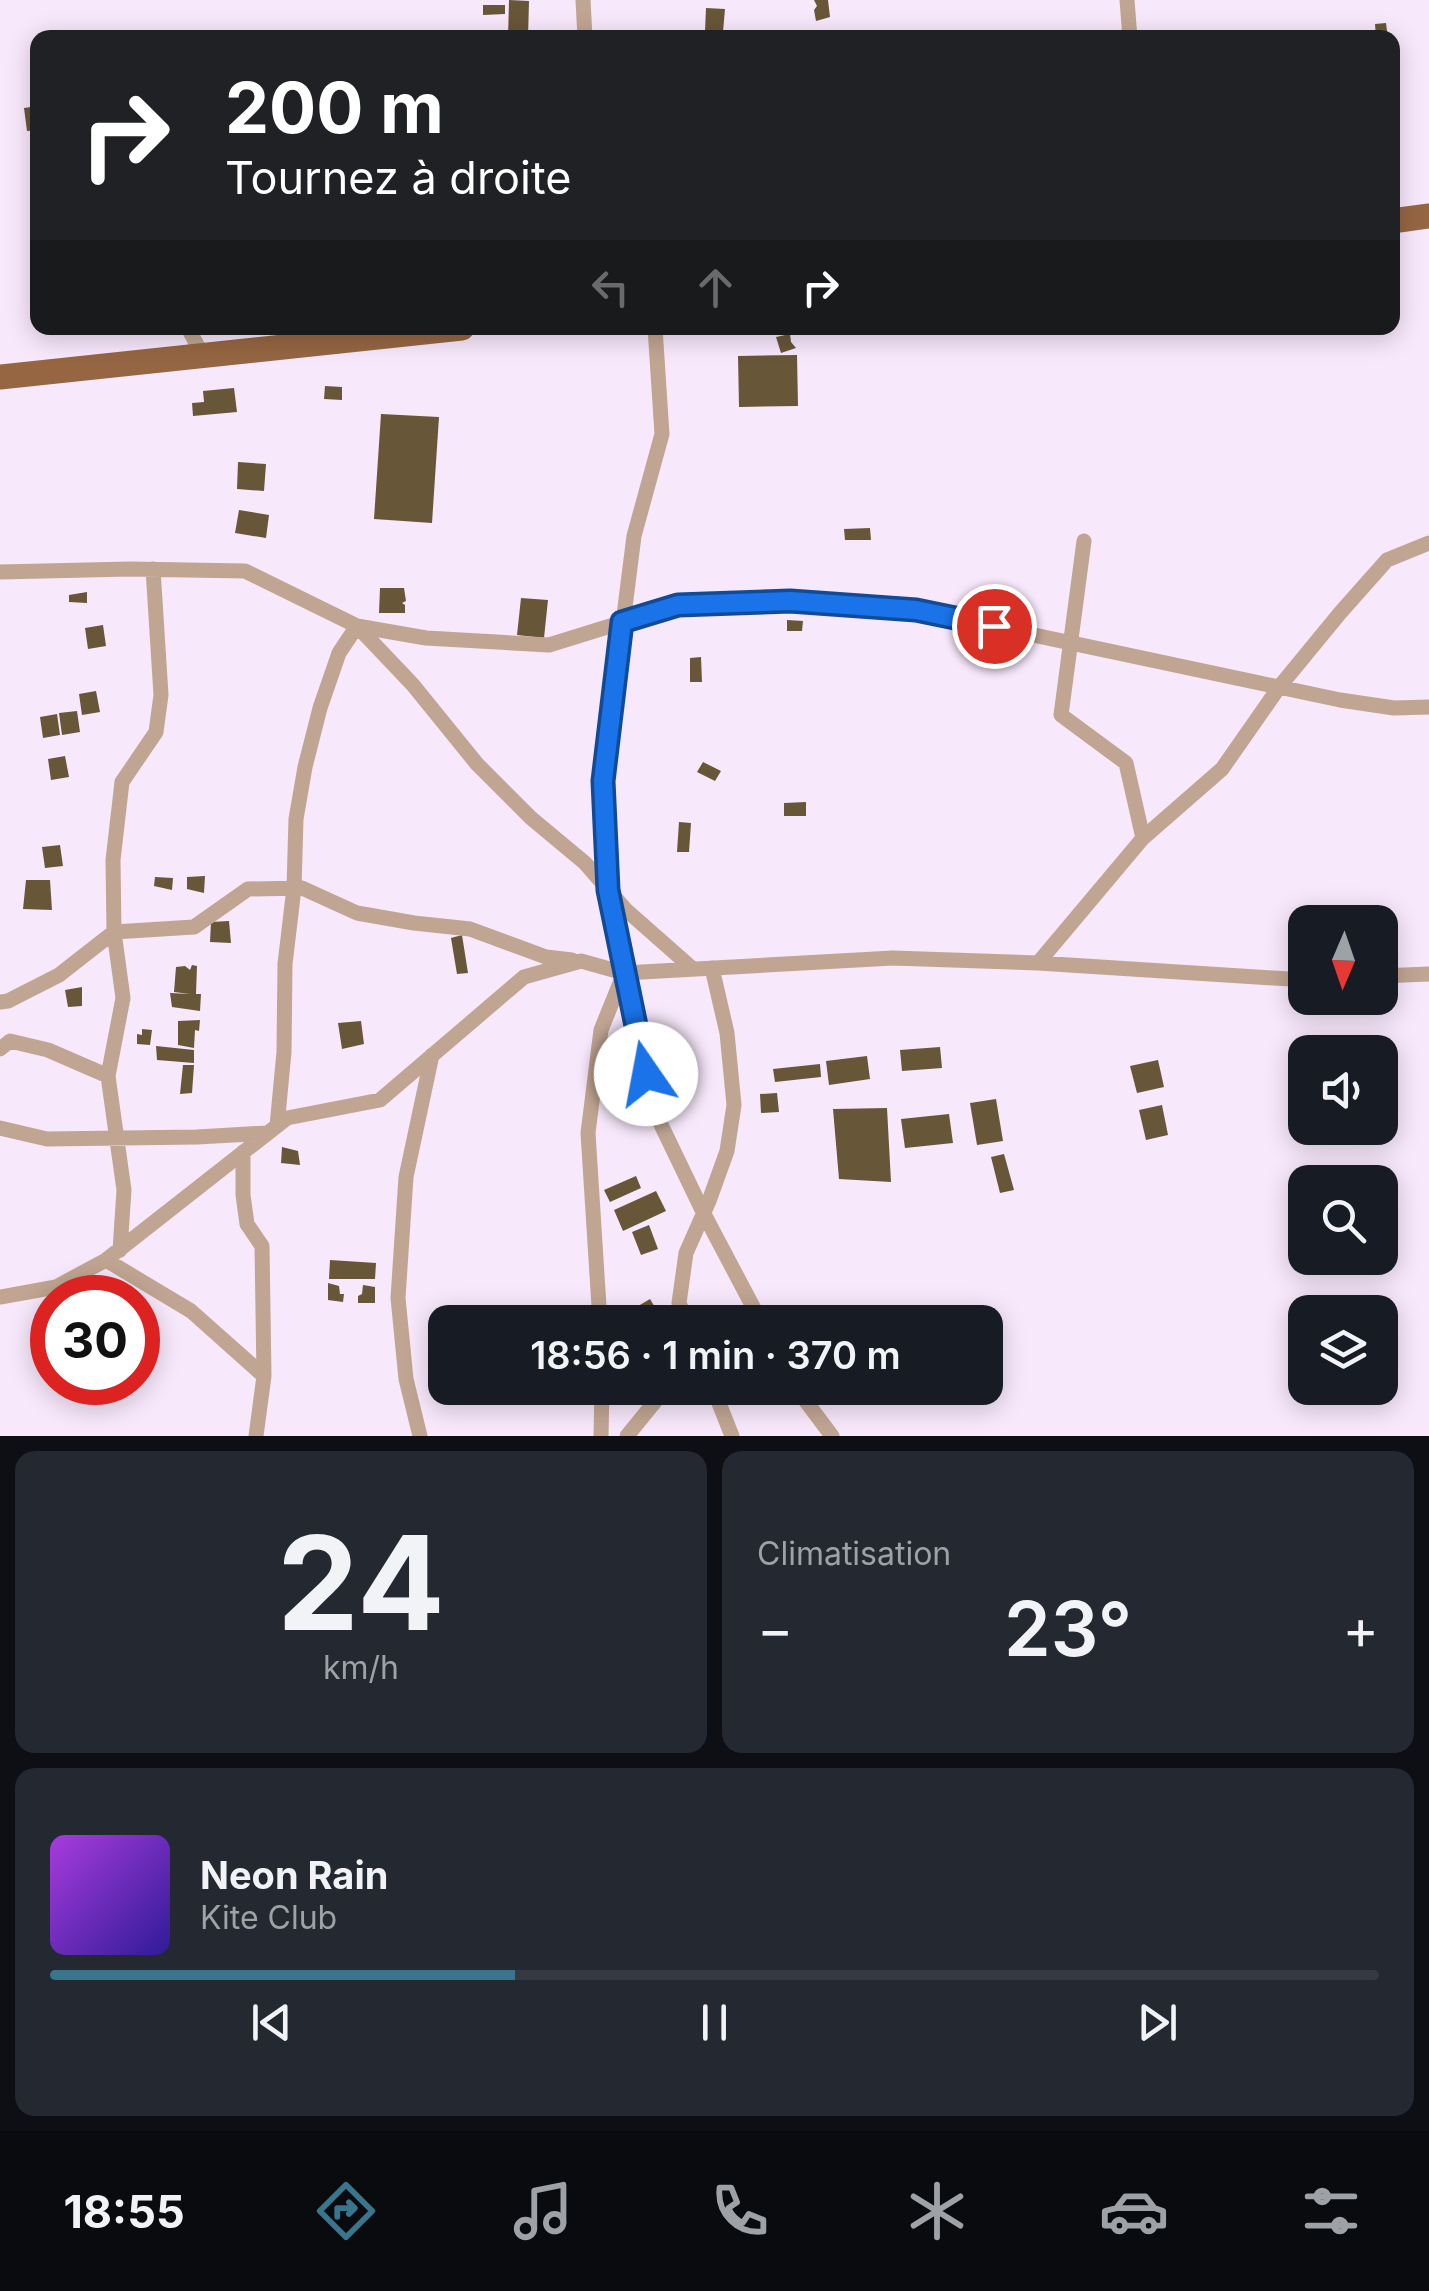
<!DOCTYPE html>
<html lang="fr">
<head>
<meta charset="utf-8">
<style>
	:root { --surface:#171b24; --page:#242831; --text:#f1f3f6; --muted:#9ea1a6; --line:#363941; --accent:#39758c }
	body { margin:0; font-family:Inter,sans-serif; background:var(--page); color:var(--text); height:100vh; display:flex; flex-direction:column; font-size:38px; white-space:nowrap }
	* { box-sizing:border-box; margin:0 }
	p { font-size:32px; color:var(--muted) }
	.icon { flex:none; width:55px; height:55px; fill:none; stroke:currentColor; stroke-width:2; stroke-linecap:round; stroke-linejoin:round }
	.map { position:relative; height:1436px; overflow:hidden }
	.details { display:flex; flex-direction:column; gap:15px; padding:15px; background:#0d0f14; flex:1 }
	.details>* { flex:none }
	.top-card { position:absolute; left:30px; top:30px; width:1370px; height:305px; border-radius:20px; box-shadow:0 5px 25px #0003; background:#202124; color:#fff; overflow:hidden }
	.needle { width:65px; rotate:182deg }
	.fabs { position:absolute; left:1288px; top:905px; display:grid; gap:20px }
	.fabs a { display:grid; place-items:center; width:110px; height:110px; border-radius:20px; background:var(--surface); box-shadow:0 5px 25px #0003; font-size:50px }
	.speed { position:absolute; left:30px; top:1275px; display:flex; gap:20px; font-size:50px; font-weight:700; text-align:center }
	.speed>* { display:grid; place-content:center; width:130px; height:130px; border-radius:50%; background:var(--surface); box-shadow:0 5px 25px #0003; line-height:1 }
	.speed .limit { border:15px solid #d22; background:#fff; color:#111 }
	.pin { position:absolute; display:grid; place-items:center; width:85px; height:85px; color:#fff; margin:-42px; border:5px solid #fff; border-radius:50%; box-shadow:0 2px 10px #0007 }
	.me { position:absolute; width:110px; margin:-55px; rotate:348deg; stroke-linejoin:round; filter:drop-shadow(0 0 8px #0008) }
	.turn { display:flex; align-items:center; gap:35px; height:210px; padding:0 30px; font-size:45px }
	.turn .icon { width:130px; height:130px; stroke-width:2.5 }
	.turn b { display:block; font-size:70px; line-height:85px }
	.lanes { display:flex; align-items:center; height:95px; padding:0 30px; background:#0003; justify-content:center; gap:50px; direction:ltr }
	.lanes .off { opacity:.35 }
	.big { font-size:75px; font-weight:600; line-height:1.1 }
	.details .card { flex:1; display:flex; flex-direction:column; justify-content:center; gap:15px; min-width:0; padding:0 35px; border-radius:20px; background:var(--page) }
	.details .dial { align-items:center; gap:0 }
	.dial b { font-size:130px; line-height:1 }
	.song { display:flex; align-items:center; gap:30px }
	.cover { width:120px; height:120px; border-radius:15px; background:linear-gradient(135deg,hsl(280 70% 55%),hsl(250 70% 35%)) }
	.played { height:10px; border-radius:5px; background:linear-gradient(90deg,var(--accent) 35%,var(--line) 35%) }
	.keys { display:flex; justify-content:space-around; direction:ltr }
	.heat { display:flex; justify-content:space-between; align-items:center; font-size:55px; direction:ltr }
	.details .tiles { flex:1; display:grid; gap:15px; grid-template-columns:1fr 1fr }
	.card:last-child { grid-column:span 2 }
	.trip { position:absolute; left:428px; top:1305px; width:575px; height:100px; border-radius:20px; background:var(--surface); box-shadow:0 5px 25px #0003; font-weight:600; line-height:100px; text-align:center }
	.dock { display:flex; height:160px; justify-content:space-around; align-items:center; background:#090b0e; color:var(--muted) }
	.dock .icon { width:70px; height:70px }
	.dock .selected { color:var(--accent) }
	.dock b { font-size:45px; color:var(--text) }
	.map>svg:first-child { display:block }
</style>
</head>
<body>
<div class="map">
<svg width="1429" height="1436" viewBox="0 0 1429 1436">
	<rect width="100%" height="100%" fill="#f7e8fb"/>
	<path fill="#685639" d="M 509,0 L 529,1 L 528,38 L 508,38 Z
		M 814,0 L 828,0 L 830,17 L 816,21 L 814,10 L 817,6 Z
		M 483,5 L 505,5 L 505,14 L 483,15 Z
		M 706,8 L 725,9 L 723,32 L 705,31 Z
		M 1386,23 L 1388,38 L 1376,38 L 1375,24 Z
		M 38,106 L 38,130 L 27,131 L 24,108 Z
		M 790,334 L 791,342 L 796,348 L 781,353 L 776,337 Z
		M 797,355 L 798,406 L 739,407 L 738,356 Z
		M 325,386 L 342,387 L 342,400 L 324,399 Z
		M 234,388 L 237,412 L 193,416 L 192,403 L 204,402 L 203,391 Z
		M 381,414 L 439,417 L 432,523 L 374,519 Z
		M 238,462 L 266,464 L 264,491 L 237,489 Z
		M 239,510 L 269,515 L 266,538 L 235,533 Z
		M 870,528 L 871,540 L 845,540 L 844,529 Z
		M 380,588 L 404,588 L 406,601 L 402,603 L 405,605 L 405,613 L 379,613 Z
		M 87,592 L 87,603 L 69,602 L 69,595 Z
		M 521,598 L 548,600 L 544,638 L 517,635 Z
		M 787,620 L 803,621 L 802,631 L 787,631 Z
		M 103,625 L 106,646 L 88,649 L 85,628 Z
		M 701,657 L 702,682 L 690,682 L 690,658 Z
		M 96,691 L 100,712 L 82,715 L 79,694 Z
		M 77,711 L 80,732 L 62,735 L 59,713 Z
		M 57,714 L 60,735 L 43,738 L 40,717 Z
		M 65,756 L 69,777 L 51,780 L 48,759 Z
		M 703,762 L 721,771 L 715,781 L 697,772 Z
		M 806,802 L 806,816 L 784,816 L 784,803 Z
		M 679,822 L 691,823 L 689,852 L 677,852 Z
		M 60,845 L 63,866 L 45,868 L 42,847 Z
		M 205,876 L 204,893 L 187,889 L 187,877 Z
		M 155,877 L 173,878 L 172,890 L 154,886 Z
		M 26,880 L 50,880 L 52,910 L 23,909 Z
		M 229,921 L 231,943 L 210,942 L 211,922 Z
		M 462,935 L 468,973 L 457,974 L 451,938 Z
		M 192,965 L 197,966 L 196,994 L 201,994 L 200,1011 L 172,1007 L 170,993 L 190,994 L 174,992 L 176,967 L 185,966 L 190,970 Z
		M 82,987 L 82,1006 L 68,1007 L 65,990 Z
		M 200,1020 L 199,1031 L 195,1030 L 194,1048 L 178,1045 L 178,1021 Z
		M 361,1021 L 364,1044 L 342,1049 L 338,1023 Z
		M 142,1029 L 152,1030 L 150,1045 L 137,1044 L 137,1034 L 142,1035 Z
		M 156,1046 L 194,1050 L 194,1063 L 157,1060 Z
		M 940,1047 L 942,1068 L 902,1071 L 900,1050 Z
		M 867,1056 L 870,1079 L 829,1085 L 826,1061 Z
		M 1158,1060 L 1164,1087 L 1137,1093 L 1130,1066 Z
		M 820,1064 L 821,1077 L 775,1082 L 773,1069 Z
		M 183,1065 L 194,1065 L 192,1093 L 180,1094 Z
		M 777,1093 L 779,1112 L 761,1113 L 760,1094 Z
		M 996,1099 L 1003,1141 L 977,1145 L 970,1103 Z
		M 1162,1105 L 1168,1135 L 1146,1140 L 1139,1110 Z
		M 887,1108 L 891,1182 L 839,1179 L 833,1109 Z
		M 949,1114 L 953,1143 L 905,1148 L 901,1119 Z
		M 282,1147 L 298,1151 L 300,1165 L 281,1163 Z
		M 1004,1154 L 1014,1190 L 1000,1193 L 991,1157 Z
		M 636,1176 L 641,1188 L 610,1202 L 604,1190 Z
		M 656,1191 L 666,1211 L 623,1231 L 614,1210 Z
		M 649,1225 L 658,1249 L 641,1255 L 632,1232 Z
		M 330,1260 L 376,1263 L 375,1279 L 329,1279 Z
		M 328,1283 L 339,1286 L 340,1294 L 344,1294 L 343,1302 L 328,1300 Z
		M 363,1285 L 375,1287 L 375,1303 L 358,1303 L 358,1296 L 362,1294 Z
		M 650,1299 L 662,1319 L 655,1322 L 611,1322 Z"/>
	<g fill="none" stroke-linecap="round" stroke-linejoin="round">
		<path stroke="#c0a592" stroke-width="15" d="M 583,0 L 585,38
			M 1127,0 L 1130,38
			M 188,328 L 203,356
			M 655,328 L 662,434 L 634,536 L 603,781 L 608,890 L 653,1108 L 704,1214 L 761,1322
			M 1084,541 L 1061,715 L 1126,763 L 1143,838
			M 0,572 L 130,569 L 245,571 L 357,626 L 426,638 L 549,645 L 678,605 L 790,601 L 916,610 L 1340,700 L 1394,708 L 1429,707
			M 1038,963 L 1143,838 L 1222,769 L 1280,686 L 1340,613 L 1387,560 L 1429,543
			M 1380,976 L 1429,974
			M 0,1002 L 8,1001 L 59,975 L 114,932 L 194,927 L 248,889 L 302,888 L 357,913 L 414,923 L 470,929 L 546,957 L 572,960
			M 0,1049 L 10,1041 L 48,1050 L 108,1076
			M 277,1126 L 284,1052 L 285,964 L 294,888 L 296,819 L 305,767 L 320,708 L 339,653 L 357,626 L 413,685 L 477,764 L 531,818 L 585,863 L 625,909 L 693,969
			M 0,1128 L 47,1139 L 197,1137 L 267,1133
			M 243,1152 L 243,1195 L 247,1224 L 262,1246 L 264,1376 L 256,1436
			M 120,1250 L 124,1190 L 108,1076 L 123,998 L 114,932 L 113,860 L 122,782 L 156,732 L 161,695 L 153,569
			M 106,1260 L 191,1311 L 264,1376
			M 0,1297 L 56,1287 L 106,1260 L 287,1118 L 380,1100 L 524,977 L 581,961 L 624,973 L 893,958 L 1038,963 L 1305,980
			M 600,1322 L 588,1133 L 601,1030 L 624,973
			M 687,1322 L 679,1303 L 686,1253 L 709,1201 L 727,1151 L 734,1105 L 727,1033 L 712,968
			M 713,1388 L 732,1436
			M 796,1388 L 832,1436
			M 420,1436 L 406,1379 L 398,1298 L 406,1177 L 432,1055
			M 601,1436 L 602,1388
			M 627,1436 L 666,1388"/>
		<path stroke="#966643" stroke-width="25" d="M 1392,221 L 1429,216
			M 0,377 L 462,328"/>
	</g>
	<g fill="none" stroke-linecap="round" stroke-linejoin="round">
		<g stroke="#114b97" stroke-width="25">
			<path id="route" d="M 646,1074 L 608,890 L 603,781 L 622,622 L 678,605 L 790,601 L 916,610 L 994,626"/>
		</g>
		<use href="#route" stroke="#1a73e8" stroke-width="18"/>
	</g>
</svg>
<div class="fabs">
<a><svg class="needle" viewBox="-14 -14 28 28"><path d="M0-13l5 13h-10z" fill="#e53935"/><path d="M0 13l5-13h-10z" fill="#9ea1a6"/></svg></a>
<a><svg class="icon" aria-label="sound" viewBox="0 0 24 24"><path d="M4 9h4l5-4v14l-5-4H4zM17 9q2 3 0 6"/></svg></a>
<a><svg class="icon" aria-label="search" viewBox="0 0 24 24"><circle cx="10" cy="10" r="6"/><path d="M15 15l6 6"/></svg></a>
<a><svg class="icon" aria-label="layers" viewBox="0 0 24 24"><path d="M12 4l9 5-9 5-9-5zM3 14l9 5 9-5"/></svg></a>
</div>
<div class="speed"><div class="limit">30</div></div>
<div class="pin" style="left:994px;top:626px;background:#d93025"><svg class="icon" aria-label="arrive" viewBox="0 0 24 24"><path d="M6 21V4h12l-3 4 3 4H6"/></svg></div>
<svg class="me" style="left:646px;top:1074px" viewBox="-20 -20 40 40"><circle r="19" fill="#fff"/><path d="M0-13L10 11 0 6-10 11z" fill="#1a73e8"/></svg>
<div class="trip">18:56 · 1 min · 370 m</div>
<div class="top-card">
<div class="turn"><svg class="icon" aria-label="right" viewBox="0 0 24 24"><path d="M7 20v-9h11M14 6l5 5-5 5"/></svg><div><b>200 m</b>Tournez à droite</div></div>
<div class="lanes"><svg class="icon off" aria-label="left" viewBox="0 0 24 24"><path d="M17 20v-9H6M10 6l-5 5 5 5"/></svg><svg class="icon off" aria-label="ahead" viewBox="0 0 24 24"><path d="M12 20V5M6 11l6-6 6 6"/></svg><svg class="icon" aria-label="right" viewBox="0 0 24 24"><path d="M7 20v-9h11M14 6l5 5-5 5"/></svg></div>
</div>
</div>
<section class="details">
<div class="tiles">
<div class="card dial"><b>24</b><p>km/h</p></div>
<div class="card"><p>Climatisation</p>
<div class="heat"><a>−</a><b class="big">23°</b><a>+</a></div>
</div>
<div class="card">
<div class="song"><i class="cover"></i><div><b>Neon Rain</b><p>Kite Club</p></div></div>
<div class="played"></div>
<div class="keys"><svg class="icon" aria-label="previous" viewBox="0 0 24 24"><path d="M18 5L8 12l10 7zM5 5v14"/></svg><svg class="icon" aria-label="pause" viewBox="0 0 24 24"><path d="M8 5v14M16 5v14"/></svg><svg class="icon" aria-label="next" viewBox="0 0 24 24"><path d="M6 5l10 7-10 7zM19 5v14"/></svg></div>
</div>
</div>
</section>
<nav class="dock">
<b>18:55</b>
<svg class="icon selected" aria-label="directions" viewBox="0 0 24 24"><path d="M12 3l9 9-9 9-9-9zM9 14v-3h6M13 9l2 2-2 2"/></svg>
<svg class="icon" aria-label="music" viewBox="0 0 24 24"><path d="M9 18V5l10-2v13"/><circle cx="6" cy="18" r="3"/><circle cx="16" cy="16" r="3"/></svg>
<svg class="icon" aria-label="phone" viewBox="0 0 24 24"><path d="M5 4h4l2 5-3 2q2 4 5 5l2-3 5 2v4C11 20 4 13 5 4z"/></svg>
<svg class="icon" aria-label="climate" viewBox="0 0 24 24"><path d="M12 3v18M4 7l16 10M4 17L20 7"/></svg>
<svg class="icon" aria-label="car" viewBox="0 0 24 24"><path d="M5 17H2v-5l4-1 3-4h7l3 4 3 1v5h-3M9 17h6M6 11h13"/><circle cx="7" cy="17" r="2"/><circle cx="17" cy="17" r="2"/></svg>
<svg class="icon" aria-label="filters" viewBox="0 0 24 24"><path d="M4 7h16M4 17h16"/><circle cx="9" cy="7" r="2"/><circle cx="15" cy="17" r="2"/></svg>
</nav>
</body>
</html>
